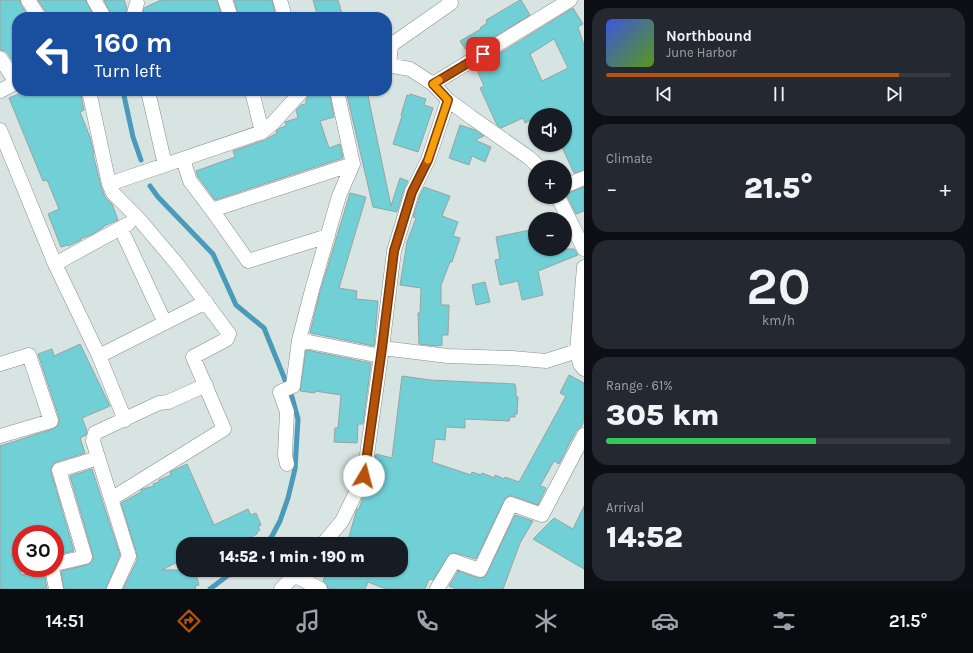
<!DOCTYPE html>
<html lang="en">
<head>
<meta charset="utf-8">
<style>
	:root { --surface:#171b24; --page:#242831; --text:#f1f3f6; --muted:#9ea1a6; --line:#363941; --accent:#b45309 }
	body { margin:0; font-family:Karla,sans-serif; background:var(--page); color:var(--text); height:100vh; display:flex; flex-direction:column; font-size:15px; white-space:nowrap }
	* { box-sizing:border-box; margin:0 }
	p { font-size:13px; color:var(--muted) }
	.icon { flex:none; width:22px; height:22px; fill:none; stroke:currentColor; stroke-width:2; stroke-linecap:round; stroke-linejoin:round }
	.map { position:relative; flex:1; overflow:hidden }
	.panel { display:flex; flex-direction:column; gap:8px; padding:8px; background:#0d0f14; width:389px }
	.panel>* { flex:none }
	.banner { position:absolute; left:12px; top:12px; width:380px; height:84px; border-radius:16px; box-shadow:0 1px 3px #0004; background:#1a4fa0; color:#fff; overflow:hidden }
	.fabs { position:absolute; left:528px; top:108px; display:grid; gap:8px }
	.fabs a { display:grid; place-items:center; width:44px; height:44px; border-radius:50%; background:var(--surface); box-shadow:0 1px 3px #0004; font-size:20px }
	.speed { position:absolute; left:12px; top:525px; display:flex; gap:8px; font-size:20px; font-weight:700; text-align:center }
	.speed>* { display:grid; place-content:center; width:52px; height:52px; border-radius:50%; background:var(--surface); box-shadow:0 1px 3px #0004; line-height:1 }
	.speed .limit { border:6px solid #d22; background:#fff; color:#111 }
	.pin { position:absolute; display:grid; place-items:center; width:34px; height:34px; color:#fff; margin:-17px; border-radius:8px; box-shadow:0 2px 6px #0006 }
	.me { position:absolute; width:44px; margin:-22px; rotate:8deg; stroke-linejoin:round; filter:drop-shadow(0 0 3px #0008) }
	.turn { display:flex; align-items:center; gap:14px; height:84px; padding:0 16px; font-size:18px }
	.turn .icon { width:52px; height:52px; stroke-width:2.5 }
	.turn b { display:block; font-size:28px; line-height:34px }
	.big { font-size:30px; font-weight:800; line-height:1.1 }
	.panel .widget { flex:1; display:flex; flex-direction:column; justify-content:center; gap:6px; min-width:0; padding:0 14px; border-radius:16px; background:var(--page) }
	.panel .dial { align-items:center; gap:0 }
	.dial b { font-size:52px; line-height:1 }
	.song { display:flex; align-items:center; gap:12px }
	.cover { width:48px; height:48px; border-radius:6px; background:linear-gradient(135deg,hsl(230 70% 55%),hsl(90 70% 35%)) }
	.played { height:4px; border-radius:2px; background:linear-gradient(90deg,var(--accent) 85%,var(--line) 85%) }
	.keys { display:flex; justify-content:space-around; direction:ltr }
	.heat { display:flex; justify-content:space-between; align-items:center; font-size:22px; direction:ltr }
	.charge { height:6px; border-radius:3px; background:linear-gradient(90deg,#34c759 61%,var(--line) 0) }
	.trip { position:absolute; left:176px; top:537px; width:232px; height:40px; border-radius:16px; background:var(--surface); box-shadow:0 1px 3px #0004; font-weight:800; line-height:40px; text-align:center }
	.tab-bar { display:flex; height:64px; justify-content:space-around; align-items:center; background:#090b0e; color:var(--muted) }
	.tab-bar .icon { width:28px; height:28px }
	.tab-bar .active { color:var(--accent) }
	.tab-bar b { font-size:18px; color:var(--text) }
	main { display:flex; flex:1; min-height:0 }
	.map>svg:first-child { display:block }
</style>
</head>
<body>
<main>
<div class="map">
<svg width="584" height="589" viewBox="0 0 584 589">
	<rect width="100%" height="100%" fill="#d8e4e1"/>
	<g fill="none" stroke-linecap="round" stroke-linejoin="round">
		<path stroke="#4a9ab9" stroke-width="5" d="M 123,91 L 133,137 L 141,160
			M 150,186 L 158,197 L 213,254 L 236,305 L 264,328 L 292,397 L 298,419 L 295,469 L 288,498 L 280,521 L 272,536 L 266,544
			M 210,589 L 235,570"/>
	</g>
	<path fill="#70d0d6" stroke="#97a3a4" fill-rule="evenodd" d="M 0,0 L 20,0 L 21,5 L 29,17 L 17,17 L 17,30 L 11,34 L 17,42 L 17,67 L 6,51 L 0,50 Z
		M 38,0 L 86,0 L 94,17 L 47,17 L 46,12 Z
		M 104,0 L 124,0 L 127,8 L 125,17 L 112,17 Z
		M 161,0 L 217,0 L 222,17 L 142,17 L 144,8 Z
		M 234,0 L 272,0 L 276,17 L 239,17 Z
		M 313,0 L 338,0 L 343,17 L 318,17 Z
		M 520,0 L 521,0 L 530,15 L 468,53 L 460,41 L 481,29 L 480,28 L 487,23 L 486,20 Z
		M 573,8 L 583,24 L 578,27 L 584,45 L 584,170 L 574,173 L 561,145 L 565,145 L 565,115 L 535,115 L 535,118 L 525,123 L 523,118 L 501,128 L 497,125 L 480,88 L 484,86 L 476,68 ZM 554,39 L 568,68 L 542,81 L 530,54 Z
		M 26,91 L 80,91 L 84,110 L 80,112 L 90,137 L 94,154 L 93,154 L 101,186 L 105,197 L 112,204 L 118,220 L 104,226 L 104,227 L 91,235 L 80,239 L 81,240 L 68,246 L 68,245 L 61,247 L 48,214 L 59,209 L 47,180 L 43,181 L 9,98 Z
		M 315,91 L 329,91 L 334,117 L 320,121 L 329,148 L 340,144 L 343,158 L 215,200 L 198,177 L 196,171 L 235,157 L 233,151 L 265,140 L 277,133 L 276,131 L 280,128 L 286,126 L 285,122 L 298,118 L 296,110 L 301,105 L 306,104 L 306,100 L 310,93 Z
		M 346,91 L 367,91 L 391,206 L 400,178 L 408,181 L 404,189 L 397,212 L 373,207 Z
		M 410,94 L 426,99 L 424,105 L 433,108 L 418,152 L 393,144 L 402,116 L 401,115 L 407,95 L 409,96 Z
		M 460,125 L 475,130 L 484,136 L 475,140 L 491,147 L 485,162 L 472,156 L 469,165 L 449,158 Z
		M 424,187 L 450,196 L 442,216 L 458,222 L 453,236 L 460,238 L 452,262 L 450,262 L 441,285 L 441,305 L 449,305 L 448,335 L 442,335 L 442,345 L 437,346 L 419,344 L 418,313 L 420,313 L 421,288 L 400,285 L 407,242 L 416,218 L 413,217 L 420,195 Z
		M 584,187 L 584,211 L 576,214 L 566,194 Z
		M 350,193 L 366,197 L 339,288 L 357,291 L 356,299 L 378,301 L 374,346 L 310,333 L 320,292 Z
		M 535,229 L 535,249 L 574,249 L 578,255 L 538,271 L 543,295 L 522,300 L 518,281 L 500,285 L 495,260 L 500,259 L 496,237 Z
		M 485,282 L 490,302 L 476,305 L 472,285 Z
		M 80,344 L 110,406 L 82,418 L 87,431 L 86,435 L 80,438 L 85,453 L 56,462 L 53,464 L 51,468 L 51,472 L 74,551 L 55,555 L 55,534 L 21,534 L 21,575 L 44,571 L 47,589 L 0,589 L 0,446 L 53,429 L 57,426 L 59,422 L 59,418 L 38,354 L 52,349 L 54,356 Z
		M 306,350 L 371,363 L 363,424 L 358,424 L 357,443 L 334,442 L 335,428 L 338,428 L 341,395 L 315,391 L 315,393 L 300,391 Z
		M 569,375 L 584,383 L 584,421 L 581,427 L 576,431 L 559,464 L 554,461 L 540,486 L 546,488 L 538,505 L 513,496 L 509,496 L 506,497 L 476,559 L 456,553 L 450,554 L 433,580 L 429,579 L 425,589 L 386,589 L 368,582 L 365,589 L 328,589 L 327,584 L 323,581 L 327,570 L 401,570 L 401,544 L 347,544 L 356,512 L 357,509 L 359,509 L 362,500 L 372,480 L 376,454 L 392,458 L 402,376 L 430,380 L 515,384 L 515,387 L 516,387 L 516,397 L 518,397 L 517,414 L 515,414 L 515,417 L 510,417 L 509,421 L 465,419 L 465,428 L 446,427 L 445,440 L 435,439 L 432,462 L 471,475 L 472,472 L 481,475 L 482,473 L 495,478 L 495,475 L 504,479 L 505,477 L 519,482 L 566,396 L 560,393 Z
		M 187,464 L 214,525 L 248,509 L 251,515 L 256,513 L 261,525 L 258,527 L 260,530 L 257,532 L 257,534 L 247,539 L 249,544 L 183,544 L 183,559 L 162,570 L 195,570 L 199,585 L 195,586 L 196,589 L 123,589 L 137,560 L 137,554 L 121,503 L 141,492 L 141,490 L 143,489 L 154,486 L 153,484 L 159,482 L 159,480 L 171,475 L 170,472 Z
		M 92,469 L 120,555 L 106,589 L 64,589 L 61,571 L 87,565 L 91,563 L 93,559 L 93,555 L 70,476 Z
		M 584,506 L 584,569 L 533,539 L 554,518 L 573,529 Z
		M 515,515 L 533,521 L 520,543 L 503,589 L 456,589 L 449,586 L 458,571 L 478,578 L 485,577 Z"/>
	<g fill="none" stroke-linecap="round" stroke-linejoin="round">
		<g stroke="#84908d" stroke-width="15">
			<path id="street" d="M 28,0 L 39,17
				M 94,0 L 104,17
				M 225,0 L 231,17
				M 280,0 L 285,17
				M 133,17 L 137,3
				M 0,58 L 16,82
				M 387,65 L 410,69 L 433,84 L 448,100 L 471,117 L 528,157 L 539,167
				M 389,65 L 391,45 L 451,3 L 449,0
				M 433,84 L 570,0
				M 0,91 L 17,82
				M 89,91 L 109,184 L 113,193 L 138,218 L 177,264 L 229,334 L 227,339 L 193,357 L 224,429 L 111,499
				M 148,91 L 165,165
				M 252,91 L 262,132
				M 0,130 L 55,264 L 99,356 L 206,302
				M 183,159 L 190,181 L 212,210
				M 109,184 L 262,132 L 273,123 L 302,91
				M 565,186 L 584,178
				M 558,197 L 584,249
				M 121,229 L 165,323
				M 328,236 L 248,261 L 212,210 L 353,164
				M 55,264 L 128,224
				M 584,267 L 577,351 L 580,364 L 584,369
				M 299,340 L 381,356
				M 382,348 L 448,356 L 512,358 L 546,361 L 577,351
				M 99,356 L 125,420
				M 0,364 L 29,355 L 51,421 L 0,436
				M 287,464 L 285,455 L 287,412 L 280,392 L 293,386 L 299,340 L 312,290 L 339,196 L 353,164 L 337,91
				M 323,544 L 342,521 L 364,476 L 382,348 L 394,251 L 412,192 L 428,160 L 448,100
				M 55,564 L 85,557 L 59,470 L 98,458
				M 52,568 L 56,589
				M 294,575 L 320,589
				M 114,589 L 129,556 L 93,441 L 95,433 L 159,403 L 168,402 L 206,385
				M 281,589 L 300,570
				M 437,589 L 454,561 L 480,570 L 511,504 L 542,515 L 584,435"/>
		</g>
		<use href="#street" stroke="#fff" stroke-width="14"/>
	</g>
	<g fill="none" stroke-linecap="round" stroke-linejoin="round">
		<g stroke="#753606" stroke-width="10">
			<path id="route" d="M 364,476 L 382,348 L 394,251 L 412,192 L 428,160 L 448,100 L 433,84 L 483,54"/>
		</g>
		<use href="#route" stroke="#b45309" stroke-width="7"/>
		<path stroke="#f59e0b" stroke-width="7" d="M 428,160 L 448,100 L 433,84 L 439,80"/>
	</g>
</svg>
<div class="fabs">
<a><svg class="icon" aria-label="sound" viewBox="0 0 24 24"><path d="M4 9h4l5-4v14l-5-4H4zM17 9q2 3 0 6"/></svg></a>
<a>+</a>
<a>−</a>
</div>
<div class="speed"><div class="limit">30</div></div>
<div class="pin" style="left:483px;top:54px;background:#d93025"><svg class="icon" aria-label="arrive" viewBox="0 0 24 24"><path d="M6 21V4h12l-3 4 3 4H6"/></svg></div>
<svg class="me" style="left:364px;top:476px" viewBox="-20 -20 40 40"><circle r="19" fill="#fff"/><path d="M0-13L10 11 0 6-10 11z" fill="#b45309"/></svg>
<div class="trip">14:52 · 1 min · 190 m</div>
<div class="banner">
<div class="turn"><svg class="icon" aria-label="left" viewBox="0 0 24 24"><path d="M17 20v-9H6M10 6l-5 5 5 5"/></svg><div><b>160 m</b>Turn left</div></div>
</div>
</div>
<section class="panel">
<div class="widget">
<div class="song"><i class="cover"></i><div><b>Northbound</b><p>June Harbor</p></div></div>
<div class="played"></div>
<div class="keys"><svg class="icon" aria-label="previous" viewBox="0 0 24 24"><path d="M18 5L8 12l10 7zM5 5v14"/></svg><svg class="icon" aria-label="pause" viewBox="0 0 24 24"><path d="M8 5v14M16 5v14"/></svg><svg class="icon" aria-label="next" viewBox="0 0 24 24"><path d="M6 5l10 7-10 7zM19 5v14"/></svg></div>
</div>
<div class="widget"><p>Climate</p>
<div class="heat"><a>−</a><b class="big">21.5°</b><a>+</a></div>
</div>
<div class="widget dial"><b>20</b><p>km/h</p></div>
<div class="widget"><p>Range · 61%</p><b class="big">305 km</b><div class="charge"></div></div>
<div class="widget"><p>Arrival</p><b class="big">14:52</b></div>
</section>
</main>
<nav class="tab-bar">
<b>14:51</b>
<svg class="icon active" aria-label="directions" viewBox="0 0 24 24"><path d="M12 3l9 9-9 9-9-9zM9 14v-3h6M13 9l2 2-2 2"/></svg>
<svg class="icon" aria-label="music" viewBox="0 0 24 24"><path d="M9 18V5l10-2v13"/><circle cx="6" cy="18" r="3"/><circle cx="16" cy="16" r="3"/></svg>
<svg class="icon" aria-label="phone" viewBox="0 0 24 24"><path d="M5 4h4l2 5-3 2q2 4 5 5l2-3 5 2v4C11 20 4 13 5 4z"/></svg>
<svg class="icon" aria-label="climate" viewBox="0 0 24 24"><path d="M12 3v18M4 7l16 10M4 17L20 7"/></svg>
<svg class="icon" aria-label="car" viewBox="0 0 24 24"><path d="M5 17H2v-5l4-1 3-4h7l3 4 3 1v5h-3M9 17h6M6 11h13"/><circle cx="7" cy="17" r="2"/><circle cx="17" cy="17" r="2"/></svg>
<svg class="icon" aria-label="filters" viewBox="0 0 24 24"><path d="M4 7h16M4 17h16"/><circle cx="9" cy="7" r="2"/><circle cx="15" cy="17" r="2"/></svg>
<b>21.5°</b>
</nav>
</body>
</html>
